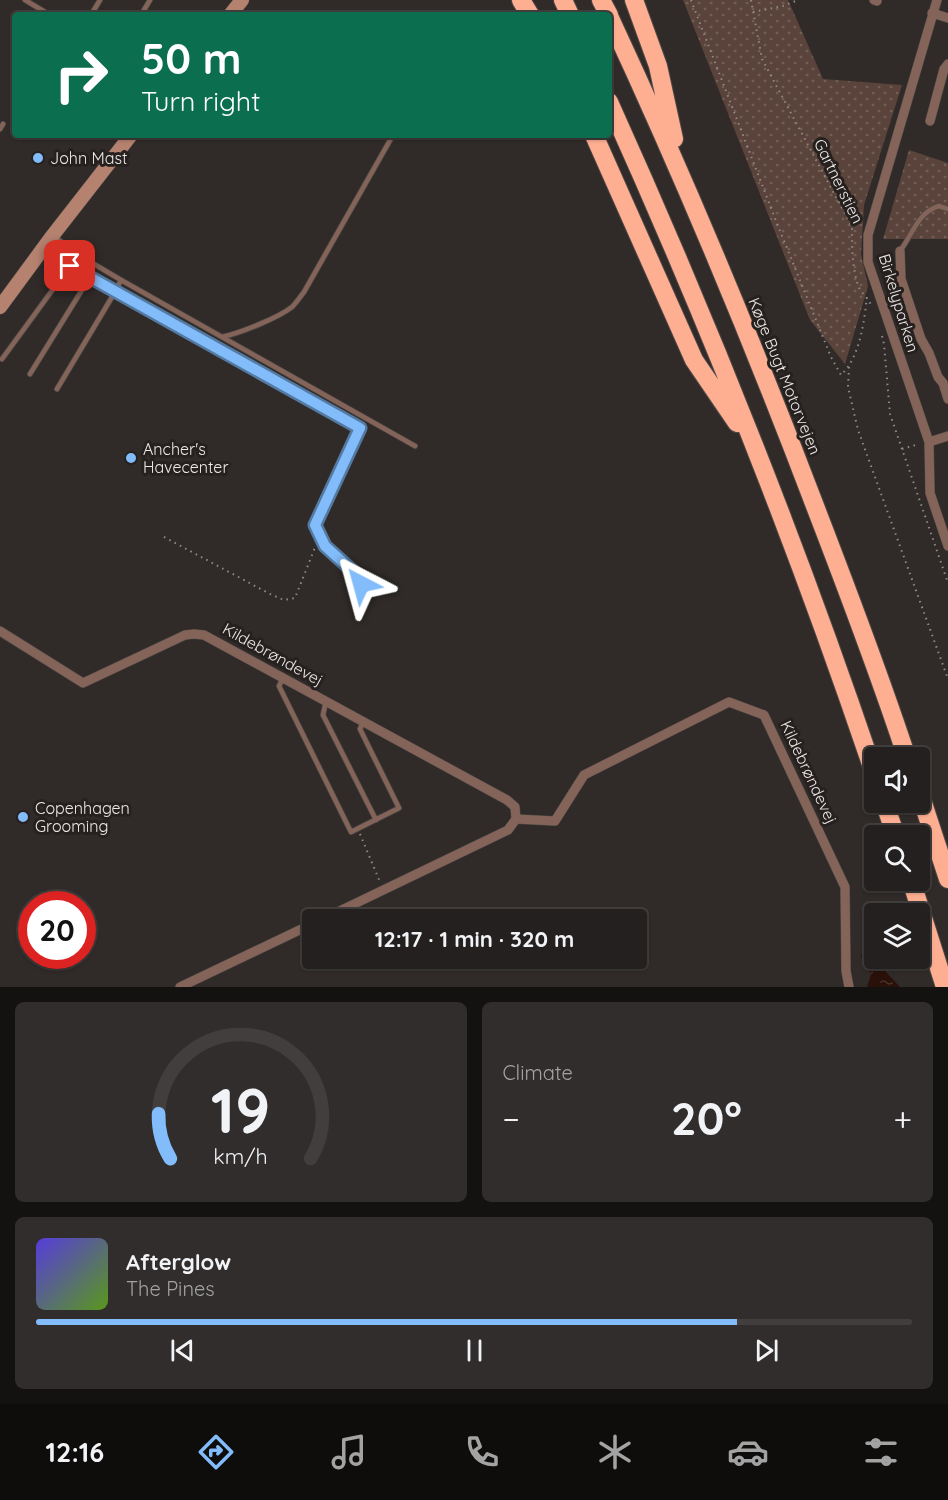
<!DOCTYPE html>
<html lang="en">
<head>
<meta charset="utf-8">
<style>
	:root { --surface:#24201f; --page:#302d2c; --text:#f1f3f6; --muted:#a3a3a4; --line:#413e3d; --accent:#82bcfa }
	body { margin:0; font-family:Quicksand,sans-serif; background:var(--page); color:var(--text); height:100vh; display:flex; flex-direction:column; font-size:22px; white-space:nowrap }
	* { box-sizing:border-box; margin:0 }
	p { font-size:20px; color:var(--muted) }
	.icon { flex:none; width:33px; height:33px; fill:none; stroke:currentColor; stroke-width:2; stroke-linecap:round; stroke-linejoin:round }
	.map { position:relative; height:987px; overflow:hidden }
	.side { display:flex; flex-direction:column; gap:15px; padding:15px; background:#141211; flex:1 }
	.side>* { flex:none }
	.hud { position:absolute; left:12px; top:12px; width:600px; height:126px; border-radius:6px; box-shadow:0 2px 4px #0004,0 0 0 2px var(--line); background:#0b6e4f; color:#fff; overflow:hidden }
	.tools { position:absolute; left:864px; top:747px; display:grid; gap:12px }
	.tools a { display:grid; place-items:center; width:66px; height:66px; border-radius:6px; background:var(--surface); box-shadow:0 2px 4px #0004,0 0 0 2px var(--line); font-size:30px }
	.speed { position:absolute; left:18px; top:891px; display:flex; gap:12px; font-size:30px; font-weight:700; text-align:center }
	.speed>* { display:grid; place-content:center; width:78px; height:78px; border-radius:50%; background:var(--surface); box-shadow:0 2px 4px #0004,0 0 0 2px var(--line); line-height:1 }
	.speed .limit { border:9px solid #d22; background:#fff; color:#111 }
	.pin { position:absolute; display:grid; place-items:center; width:51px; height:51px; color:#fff; margin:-26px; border-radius:12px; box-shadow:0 3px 9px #0006 }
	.me { position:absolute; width:66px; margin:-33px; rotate:321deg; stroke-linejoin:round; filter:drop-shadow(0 0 4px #0008) }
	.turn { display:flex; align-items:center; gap:21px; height:126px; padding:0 30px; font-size:27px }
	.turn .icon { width:78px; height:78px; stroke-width:2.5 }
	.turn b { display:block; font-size:42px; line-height:51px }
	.big { font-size:45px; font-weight:800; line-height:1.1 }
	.side .card { flex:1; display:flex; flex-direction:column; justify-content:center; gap:9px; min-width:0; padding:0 21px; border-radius:9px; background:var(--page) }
	.side .dial { align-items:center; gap:0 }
	.dial svg { height:156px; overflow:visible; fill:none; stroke:var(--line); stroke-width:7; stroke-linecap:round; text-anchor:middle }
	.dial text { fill:var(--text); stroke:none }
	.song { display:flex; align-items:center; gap:18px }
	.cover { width:72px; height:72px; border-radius:9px; background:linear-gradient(135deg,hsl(250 70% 55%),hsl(90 70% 35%)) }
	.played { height:6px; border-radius:3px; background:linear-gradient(90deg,var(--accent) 80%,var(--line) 80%) }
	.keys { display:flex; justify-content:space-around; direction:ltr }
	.heat { display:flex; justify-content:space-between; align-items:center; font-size:33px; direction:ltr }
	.side .tiles { flex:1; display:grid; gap:15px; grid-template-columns:1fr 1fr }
	.card:last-child { grid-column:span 2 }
	.trip { position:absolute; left:302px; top:909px; width:345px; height:60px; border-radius:6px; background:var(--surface); box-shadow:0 2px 4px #0004,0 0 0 2px var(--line); font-weight:800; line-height:60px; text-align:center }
	.tab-bar { display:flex; height:96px; justify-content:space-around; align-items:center; background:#0e0d0c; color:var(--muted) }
	.tab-bar .icon { width:42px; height:42px }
	.tab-bar .active { color:var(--accent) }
	.tab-bar b { font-size:27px; color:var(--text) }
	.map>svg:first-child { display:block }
</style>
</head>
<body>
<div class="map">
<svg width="948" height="987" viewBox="0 0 948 987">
	<defs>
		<pattern id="green-dots" width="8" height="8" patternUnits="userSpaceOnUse" patternTransform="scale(1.5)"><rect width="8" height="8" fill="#5a433a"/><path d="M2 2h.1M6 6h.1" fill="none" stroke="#725e56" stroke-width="1.8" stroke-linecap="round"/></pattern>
		<pattern id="water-ripples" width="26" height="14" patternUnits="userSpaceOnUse" patternTransform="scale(1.5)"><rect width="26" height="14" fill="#291109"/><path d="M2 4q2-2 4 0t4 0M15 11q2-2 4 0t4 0" fill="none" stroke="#48342d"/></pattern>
	</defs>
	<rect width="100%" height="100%" fill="#302b29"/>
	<path fill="url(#green-dots)" d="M 683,0 L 788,0 L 823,79 L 902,85 L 864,205 L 861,254 L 868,286 L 845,364 L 810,320 Z
		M 909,150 L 948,163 L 948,239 L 883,239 Z"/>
	<path fill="url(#water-ripples)" d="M 874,946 L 874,958 L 888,959 L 886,972 L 900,987 L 867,987 L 871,974 L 864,964 L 861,955 L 867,948 Z"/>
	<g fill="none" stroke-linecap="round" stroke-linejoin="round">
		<g stroke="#4e4947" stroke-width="6">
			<path id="lane" d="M 25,0 L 50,15
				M 91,15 L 100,0
				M 141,15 L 150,0
				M 0,129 L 3,124
				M 54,236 L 77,254 L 121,280 L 415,446
				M 900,251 C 913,234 917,213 939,206 L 948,209
				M 44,252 L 360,428 L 315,525 L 325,546 L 356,574 L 361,584
				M 222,337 C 240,333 278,318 292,307 C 297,302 300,297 304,292 L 393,135
				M 2,359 L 70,266
				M 30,374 L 90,277
				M 57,389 L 115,292 L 121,280
				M 283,678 L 279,686 L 351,832 L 399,808 L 360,729 L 363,722
				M 326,701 L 323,715 L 376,820"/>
		</g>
		<g stroke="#4e4947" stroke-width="10">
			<path id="street" d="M 874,0 L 877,1
				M 937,0 L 868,235 L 868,262 L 929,442 L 930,493 L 948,546
				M 932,13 L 948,18
				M 930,121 L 944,69 L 948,64
				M 900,251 L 901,279 L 921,339 L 929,353 L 938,377 L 943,383 L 948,399
				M 929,442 L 948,436
				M 0,631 L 83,683 L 185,635 L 194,634 L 204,635 L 507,800 L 515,807 L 516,819 L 508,830 L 321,920
				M 516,819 L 555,821 L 584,775 L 729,702 L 764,715 L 845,887 L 846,971 L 849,987
				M 180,987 L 312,924"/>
		</g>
		<g stroke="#4e4947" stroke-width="15">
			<path id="secondary" d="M 230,15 L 242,0
				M 0,307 L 53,235 L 131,135"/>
		</g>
		<g stroke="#4e4947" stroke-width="20">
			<path id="highway" d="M 521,0 L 530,15
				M 563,0 L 570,15
				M 601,0 L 609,15
				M 634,0 L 658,66 L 674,139
				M 609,16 C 684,177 752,340 815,506 C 847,589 879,673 907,758
				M 609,102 C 708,321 797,545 874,773
				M 594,135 L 694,360 L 737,423
				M 920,794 L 948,879
				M 884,802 L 896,836
				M 911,880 L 945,987"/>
		</g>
		<path stroke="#908c8a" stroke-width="2" stroke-dasharray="1.5 4.5" stroke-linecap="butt" d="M 691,0 L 776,221 L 831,357 L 841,375 C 860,357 864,322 867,297
			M 751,0 L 762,59 L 852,227 C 852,246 852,267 858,285 C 860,292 868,298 871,305
			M 753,12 L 783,6 L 798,0
			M 882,336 L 884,344 L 890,414 L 948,583
			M 849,367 L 848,387 L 858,430 L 948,679
			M 902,449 L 919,444
			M 164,537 L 270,594 L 284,600 L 295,598 L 316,545
			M 360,834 L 380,882"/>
		<use href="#lane" stroke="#846358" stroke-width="4.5"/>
		<use href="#street" stroke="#846358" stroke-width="9"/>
		<use href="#secondary" stroke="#b5826f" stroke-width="14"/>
		<use href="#highway" stroke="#feae91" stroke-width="18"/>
	</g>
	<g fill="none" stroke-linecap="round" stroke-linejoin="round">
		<g stroke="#547aa2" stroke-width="15">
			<path id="route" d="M 70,266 L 360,428 L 315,525 L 325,546 L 356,574 L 361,584"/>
		</g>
		<use href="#route" stroke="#82bcfa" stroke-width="10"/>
	</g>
	<g fill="#82bcfa" stroke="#26211f" stroke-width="2">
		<circle cx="38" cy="158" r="6"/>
		<circle cx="131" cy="458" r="6"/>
		<circle cx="23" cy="817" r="6"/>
	</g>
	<g text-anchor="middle" stroke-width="6" stroke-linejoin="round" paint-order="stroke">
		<g font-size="16" fill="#ece8e7" stroke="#26211f" text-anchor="start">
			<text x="50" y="164">John Mast</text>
			<text x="143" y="455">Ancher's<tspan x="143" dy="18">Havecenter</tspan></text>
			<text x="35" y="814">Copenhagen<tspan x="35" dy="18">Grooming</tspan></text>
		</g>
		<g font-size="16" fill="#ece8e7" stroke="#26211f">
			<text transform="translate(839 181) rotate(64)" y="6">Gartnerstien</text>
			<text transform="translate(899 303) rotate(73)" y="6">Birkelyparken</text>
			<text transform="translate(785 376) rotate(68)" y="6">Køge Bugt Motorvejen</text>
			<text transform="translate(273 654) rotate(29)" y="6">Kildebrøndevej</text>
			<text transform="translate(809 772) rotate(65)" y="6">Kildebrøndevej</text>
		</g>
	</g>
</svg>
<div class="tools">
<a><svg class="icon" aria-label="sound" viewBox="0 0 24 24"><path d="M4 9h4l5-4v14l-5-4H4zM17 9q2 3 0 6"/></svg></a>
<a><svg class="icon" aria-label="search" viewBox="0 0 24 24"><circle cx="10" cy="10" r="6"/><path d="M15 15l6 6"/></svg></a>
<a><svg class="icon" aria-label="layers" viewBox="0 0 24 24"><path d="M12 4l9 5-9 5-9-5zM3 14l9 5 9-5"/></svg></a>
</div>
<div class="speed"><div class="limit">20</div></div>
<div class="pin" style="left:70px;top:266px;background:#d93025"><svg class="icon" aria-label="arrive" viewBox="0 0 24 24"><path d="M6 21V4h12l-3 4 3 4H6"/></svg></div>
<svg class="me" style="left:361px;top:584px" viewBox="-20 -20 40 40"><path d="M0-17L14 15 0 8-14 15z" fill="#82bcfa" stroke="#fff" stroke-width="4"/></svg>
<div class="trip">12:17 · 1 min · 320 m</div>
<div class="hud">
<div class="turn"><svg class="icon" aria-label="right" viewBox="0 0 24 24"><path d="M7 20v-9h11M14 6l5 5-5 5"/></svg><div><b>50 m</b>Turn right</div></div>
</div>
</div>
<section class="side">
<div class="tiles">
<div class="card dial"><svg viewBox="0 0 100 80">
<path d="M14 69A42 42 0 1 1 86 69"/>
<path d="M14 69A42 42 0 0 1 8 46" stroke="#82bcfa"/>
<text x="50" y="56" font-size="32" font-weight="700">19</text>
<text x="50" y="72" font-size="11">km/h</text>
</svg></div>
<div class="card"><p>Climate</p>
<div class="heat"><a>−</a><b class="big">20°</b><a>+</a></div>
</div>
<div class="card">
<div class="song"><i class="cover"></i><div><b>Afterglow</b><p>The Pines</p></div></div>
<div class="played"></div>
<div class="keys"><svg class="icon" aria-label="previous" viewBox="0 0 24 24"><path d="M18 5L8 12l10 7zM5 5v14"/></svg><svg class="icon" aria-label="pause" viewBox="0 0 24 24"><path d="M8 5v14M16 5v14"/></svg><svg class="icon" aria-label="next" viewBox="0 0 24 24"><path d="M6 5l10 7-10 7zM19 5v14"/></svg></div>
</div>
</div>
</section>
<nav class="tab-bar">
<b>12:16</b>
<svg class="icon active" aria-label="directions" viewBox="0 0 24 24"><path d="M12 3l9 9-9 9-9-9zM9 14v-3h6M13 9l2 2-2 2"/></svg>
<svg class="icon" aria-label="music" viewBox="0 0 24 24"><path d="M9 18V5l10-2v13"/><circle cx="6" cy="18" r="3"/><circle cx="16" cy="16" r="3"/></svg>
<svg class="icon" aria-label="phone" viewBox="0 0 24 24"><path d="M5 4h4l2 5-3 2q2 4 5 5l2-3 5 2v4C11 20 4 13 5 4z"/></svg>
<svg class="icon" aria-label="climate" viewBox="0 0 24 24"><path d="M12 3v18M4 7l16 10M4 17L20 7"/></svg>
<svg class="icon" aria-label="car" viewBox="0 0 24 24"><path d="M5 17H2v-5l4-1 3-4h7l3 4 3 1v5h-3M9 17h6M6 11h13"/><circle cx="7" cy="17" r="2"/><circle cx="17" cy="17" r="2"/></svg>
<svg class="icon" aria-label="filters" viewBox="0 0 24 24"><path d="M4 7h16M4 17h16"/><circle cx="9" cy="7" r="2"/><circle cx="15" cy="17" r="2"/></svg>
</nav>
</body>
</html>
